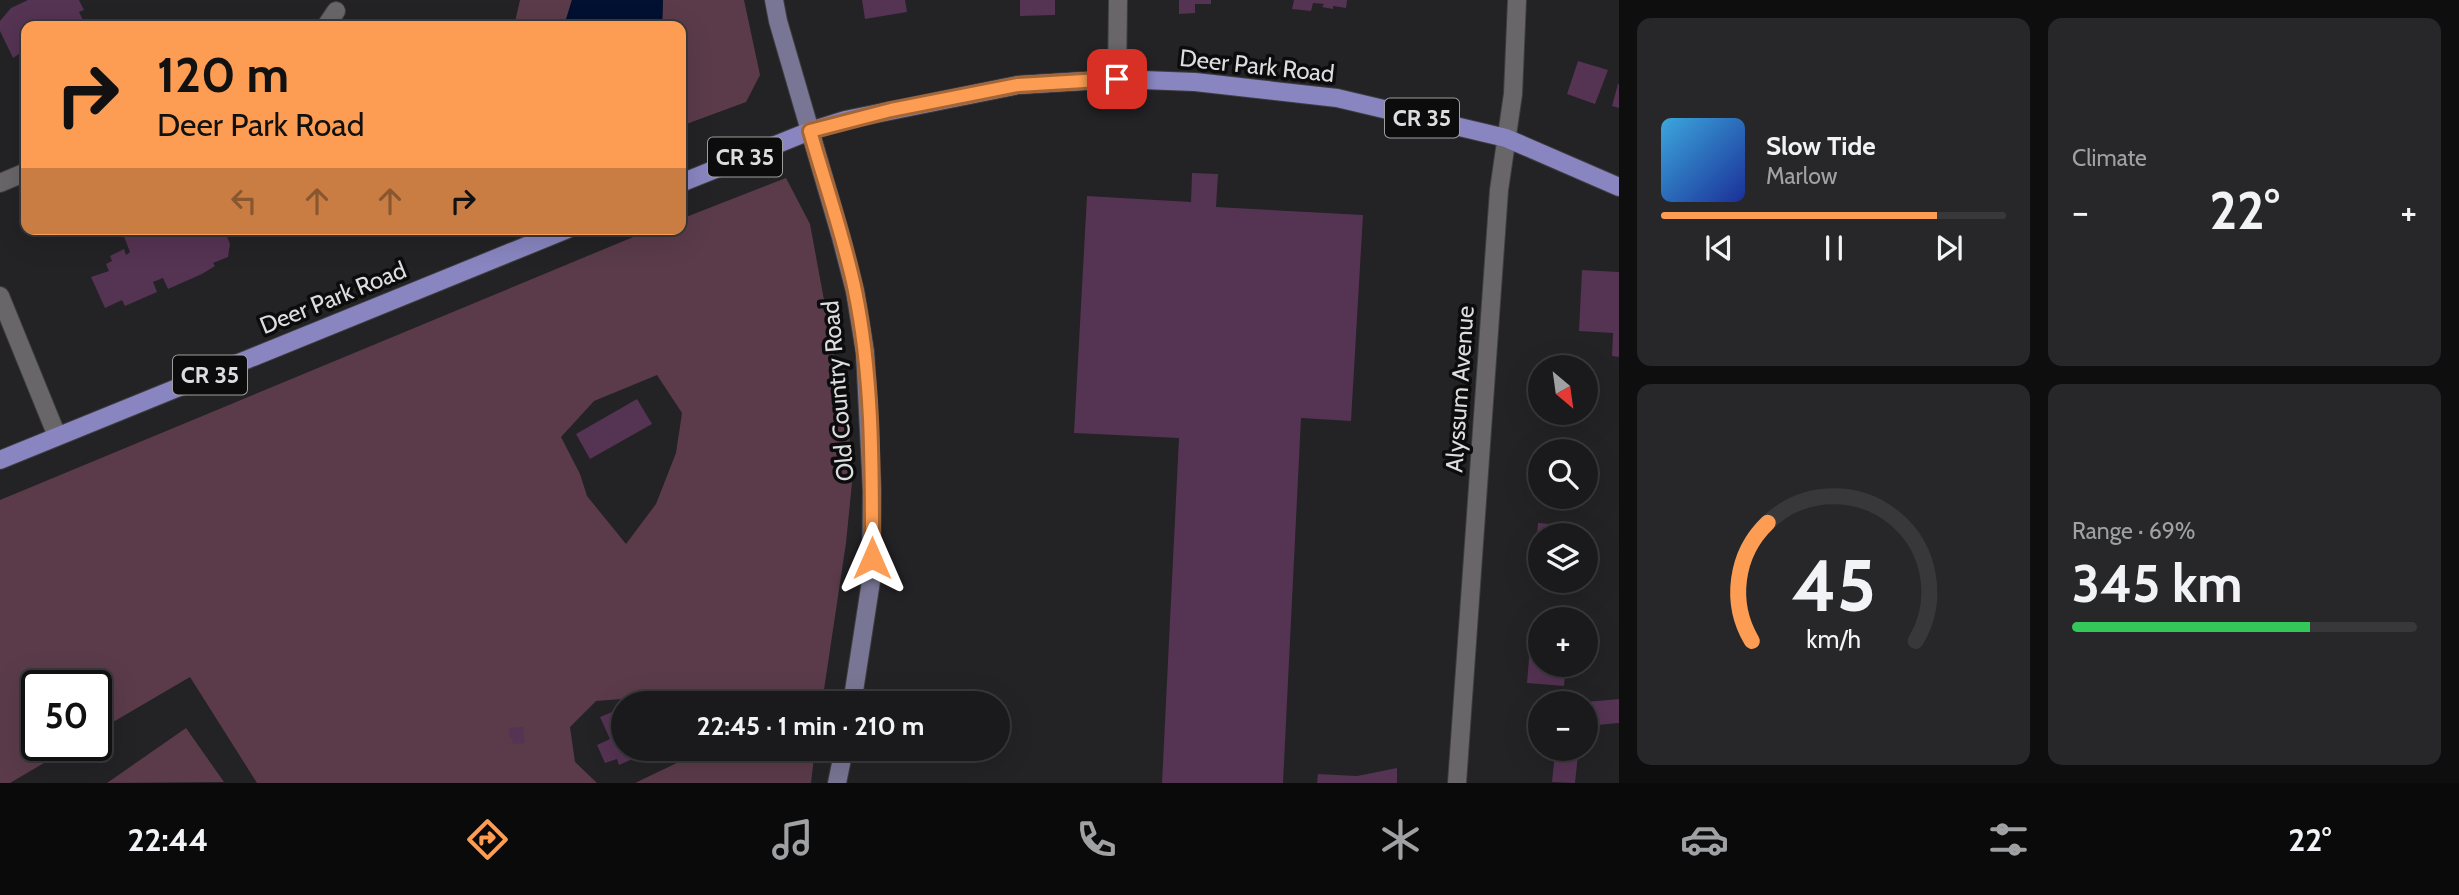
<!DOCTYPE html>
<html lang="en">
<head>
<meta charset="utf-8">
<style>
	:root { --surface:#1a1a1c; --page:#272729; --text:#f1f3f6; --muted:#9fa1a3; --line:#38383b; --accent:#fc9d53 }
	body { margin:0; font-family:Cabin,sans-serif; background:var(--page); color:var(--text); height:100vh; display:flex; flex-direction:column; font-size:26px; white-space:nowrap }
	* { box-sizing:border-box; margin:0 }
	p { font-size:23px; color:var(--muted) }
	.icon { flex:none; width:38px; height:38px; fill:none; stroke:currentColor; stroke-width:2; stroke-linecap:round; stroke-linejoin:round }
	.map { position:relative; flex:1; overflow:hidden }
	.panel { display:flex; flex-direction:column; gap:18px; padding:18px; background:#0e0e0f; width:840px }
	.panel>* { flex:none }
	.hud { position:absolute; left:21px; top:21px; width:665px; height:214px; border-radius:14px; box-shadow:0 7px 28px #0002,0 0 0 2px var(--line); background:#fc9d53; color:#111; overflow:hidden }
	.needle { width:46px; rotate:151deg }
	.controls { position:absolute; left:1528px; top:355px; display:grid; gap:14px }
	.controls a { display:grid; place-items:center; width:70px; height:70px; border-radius:50%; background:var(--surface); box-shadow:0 7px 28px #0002,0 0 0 2px var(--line); font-size:35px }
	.speed { position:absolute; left:21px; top:670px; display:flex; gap:14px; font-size:35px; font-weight:700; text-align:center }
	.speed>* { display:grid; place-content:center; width:91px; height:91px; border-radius:50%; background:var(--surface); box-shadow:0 7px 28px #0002,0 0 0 2px var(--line); line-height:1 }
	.speed .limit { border:4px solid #111; border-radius:10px; background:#fff; color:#111 }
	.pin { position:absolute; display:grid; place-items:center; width:60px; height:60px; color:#fff; margin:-30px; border-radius:14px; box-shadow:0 4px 10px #0006 }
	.me { position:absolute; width:77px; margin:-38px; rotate:0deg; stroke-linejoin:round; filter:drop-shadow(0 0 5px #0008) }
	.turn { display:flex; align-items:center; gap:24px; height:147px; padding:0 21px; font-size:32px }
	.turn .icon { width:91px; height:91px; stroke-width:2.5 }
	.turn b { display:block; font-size:49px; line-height:60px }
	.lanes { display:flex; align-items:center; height:66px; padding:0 21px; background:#0003; justify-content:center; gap:35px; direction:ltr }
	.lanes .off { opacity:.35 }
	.big { font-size:52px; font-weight:700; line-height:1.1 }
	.panel .widget { flex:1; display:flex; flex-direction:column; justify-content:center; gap:10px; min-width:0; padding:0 24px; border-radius:14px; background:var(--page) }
	.panel .dial { align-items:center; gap:0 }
	.dial svg { height:182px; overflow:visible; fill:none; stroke:var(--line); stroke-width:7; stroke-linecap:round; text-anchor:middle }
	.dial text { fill:var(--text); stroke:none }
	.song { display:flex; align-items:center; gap:21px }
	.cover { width:84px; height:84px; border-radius:10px; background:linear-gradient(135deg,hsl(200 70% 55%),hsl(230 70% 35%)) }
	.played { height:7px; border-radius:4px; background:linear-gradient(90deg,var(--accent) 80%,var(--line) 80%) }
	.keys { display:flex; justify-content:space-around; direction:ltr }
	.heat { display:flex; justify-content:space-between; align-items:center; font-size:38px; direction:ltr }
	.charge { height:10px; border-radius:5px; background:linear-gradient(90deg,#34c759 69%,var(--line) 0) }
	.panel .tiles { flex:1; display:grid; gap:18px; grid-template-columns:repeat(2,1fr) }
	.trip { position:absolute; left:611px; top:691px; width:399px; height:70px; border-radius:35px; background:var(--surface); box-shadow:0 7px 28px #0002,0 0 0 2px var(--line); font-weight:700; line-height:70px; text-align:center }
	.dock { display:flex; height:112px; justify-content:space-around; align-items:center; background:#0a0a0b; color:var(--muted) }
	.dock .icon { width:49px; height:49px }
	.dock .selected { color:var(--accent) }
	.dock b { font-size:32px; color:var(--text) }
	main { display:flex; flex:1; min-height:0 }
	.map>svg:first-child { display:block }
</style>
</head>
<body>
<main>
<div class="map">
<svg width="1619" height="783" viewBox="0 0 1619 783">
	<rect width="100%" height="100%" fill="#232225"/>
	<path fill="#5b3b4a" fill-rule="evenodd" d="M 520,0 L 572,0 L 564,26 L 514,26 Z
		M 663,0 L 744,0 L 760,75 L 746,102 L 681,126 L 681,26 L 662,26 Z
		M 786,178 L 810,224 L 854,463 L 846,543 L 822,703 L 674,704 L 647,697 L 596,701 L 570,727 L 575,762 L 597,783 L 257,783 L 190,677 L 96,732 L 96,686 L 37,686 L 37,746 L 73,746 L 10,783 L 0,783 L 0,500 L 638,235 L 653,229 L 681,229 L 681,219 ZM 657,375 L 682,413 L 676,453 L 656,504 L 626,544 L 587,496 L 580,474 L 561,437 L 594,401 Z
		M 186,728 L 224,782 L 107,783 Z
		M 695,749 L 815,749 L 811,783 L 635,783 L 685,759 Z"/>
	<path fill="#021031" d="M 572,0 L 663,0 L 662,26 L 564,26 Z"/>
	<path fill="#553353" d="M 28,0 L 79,0 L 84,10 L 79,12 L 86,26 L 26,26 L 26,49 L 13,58 L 0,31 L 0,21 L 11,8 Z
		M 862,0 L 905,0 L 907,12 L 865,19 Z
		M 1020,0 L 1055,0 L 1055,15 L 1020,16 Z
		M 1179,0 L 1211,0 L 1211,4 L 1195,4 L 1195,13 L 1179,14 Z
		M 1294,0 L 1347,0 L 1346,8 L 1333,6 L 1333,9 L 1322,7 L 1324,4 L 1313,3 L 1311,11 L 1292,9 Z
		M 1578,61 L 1608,70 L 1595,104 L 1567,94 Z
		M 1618,84 L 1619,84 L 1619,108 L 1612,106 Z
		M 1192,173 L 1218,174 L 1216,207 L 1363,215 L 1351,421 L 1301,418 L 1283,783 L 1162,783 L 1179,438 L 1074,433 L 1087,196 L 1191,202 Z
		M 121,229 L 224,229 L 230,244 L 228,257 L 213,263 L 215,266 L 202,274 L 168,289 L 163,278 L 153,282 L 157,292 L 125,306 L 122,300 L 105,308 L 91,277 L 109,271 L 106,264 L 112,261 L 110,256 L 124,249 L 126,255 L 130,252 Z
		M 1582,270 L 1619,272 L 1619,357 L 1612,356 L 1613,333 L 1579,331 Z
		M 637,399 L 652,424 L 590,459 L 576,434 Z
		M 1538,523 L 1574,526 L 1574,536 L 1540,536 L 1540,574 L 1534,573 Z
		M 1531,636 L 1540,637 L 1540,665 L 1560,665 L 1559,674 L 1565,674 L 1564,686 L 1527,683 Z
		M 1619,699 L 1619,723 L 1586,726 L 1586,702 Z
		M 617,710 L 623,723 L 623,749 L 655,749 L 619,765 L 617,759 L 605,763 L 597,745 L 610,739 L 600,717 Z
		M 523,727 L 525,743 L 513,744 L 512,739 L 510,739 L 509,728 Z
		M 1555,753 L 1578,755 L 1575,783 L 1552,782 Z
		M 1397,768 L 1397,783 L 1317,783 L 1318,774 L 1357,776 Z"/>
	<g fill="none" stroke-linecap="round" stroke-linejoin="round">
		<g stroke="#3e3d40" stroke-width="20">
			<path id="minor" d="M 326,26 L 336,11
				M 1117,79 L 1118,0
				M 0,183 L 26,172
				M 0,296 L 57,436
				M 1457,783 L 1499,190 L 1513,94 L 1517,0"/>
		</g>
		<g stroke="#3e3d40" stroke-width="20">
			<path id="secondary" d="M 774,0 L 778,21 L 841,237 L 855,291 L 865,352 L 872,491 L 871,581 L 852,704
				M 837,783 L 844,749"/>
		</g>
		<g stroke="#3e3d40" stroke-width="20">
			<path id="primary" d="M 681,183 L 810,131 L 845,120 L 1018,85 L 1117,79 L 1195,82 L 1337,98 L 1506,138 L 1619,187
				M 0,460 L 568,229"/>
		</g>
		<use href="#minor" stroke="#686669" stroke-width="18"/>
		<use href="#secondary" stroke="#787694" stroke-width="18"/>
		<use href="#primary" stroke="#8885c0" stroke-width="18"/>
	</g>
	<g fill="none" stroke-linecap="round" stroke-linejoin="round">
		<g stroke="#a46636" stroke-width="18">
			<path id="route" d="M 872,558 C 872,470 873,378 855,291 C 844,237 825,184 810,131 L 891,110 L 1018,85 L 1117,79"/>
		</g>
		<use href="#route" stroke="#fc9d53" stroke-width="12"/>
	</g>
	<g text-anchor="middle" stroke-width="7" stroke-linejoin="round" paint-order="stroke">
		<g fill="#0c0c0d" stroke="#9e9e9f" stroke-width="2">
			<rect x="1385" y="98.5" width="74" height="39" rx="5"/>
			<rect x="708" y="137.5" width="74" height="39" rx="5"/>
			<rect x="173" y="355.5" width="74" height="39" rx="5"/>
		</g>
		<g font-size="23" font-weight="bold" fill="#dddcde">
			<text x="1422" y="126">CR 35</text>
			<text x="745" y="165">CR 35</text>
			<text x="210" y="383">CR 35</text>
		</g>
		<g font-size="24" fill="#dddcde" stroke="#0c0c0d">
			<text transform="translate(1257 66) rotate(6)" y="8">Deer Park Road</text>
			<text transform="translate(333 298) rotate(-22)" y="8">Deer Park Road</text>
			<text transform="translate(1460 389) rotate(-86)" y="8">Alyssum Avenue</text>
			<text transform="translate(838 391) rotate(-95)" y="8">Old Country Road</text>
		</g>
	</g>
</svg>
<div class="controls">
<a><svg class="needle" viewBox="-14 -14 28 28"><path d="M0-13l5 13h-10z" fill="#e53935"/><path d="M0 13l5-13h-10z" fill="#9fa1a3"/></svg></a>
<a><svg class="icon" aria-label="search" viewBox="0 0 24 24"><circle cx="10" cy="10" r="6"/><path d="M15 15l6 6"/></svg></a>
<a><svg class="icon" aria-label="layers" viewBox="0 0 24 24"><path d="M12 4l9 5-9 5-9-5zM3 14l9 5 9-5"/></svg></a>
<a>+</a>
<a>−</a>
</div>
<div class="speed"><div class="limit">50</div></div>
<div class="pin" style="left:1117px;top:79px;background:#d93025"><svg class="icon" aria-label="arrive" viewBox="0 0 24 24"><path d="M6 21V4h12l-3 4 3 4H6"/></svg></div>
<svg class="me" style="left:872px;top:558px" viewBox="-20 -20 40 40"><path d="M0-17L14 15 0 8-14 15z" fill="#fc9d53" stroke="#fff" stroke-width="4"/></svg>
<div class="trip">22:45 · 1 min · 210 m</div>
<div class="hud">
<div class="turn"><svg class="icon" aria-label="right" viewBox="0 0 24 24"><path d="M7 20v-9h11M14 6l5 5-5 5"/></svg><div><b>120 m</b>Deer Park Road</div></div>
<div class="lanes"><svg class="icon off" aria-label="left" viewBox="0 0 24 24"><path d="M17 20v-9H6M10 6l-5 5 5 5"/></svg><svg class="icon off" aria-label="ahead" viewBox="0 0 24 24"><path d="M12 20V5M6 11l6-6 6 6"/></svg><svg class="icon off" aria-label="ahead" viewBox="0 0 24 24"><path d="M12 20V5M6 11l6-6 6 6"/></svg><svg class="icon" aria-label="right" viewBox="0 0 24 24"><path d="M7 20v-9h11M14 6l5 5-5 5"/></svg></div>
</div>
</div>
<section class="panel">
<div class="tiles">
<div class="widget">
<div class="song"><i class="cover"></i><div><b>Slow Tide</b><p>Marlow</p></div></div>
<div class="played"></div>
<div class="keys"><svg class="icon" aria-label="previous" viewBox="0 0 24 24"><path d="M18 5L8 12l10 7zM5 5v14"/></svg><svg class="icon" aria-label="pause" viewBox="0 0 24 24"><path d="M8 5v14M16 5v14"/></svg><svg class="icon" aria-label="next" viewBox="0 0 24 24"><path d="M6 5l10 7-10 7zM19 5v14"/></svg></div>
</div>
<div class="widget"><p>Climate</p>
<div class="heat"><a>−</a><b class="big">22°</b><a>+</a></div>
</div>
<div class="widget dial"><svg viewBox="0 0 100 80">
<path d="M14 69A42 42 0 1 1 86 69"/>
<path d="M14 69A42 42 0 0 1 21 17" stroke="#fc9d53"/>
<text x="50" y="56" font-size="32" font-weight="700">45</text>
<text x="50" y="72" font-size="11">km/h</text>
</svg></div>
<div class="widget"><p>Range · 69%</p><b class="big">345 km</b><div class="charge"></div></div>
</div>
</section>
</main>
<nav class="dock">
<b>22:44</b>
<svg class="icon selected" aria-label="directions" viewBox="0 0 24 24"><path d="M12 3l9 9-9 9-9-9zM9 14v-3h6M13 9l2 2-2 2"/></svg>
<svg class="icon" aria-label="music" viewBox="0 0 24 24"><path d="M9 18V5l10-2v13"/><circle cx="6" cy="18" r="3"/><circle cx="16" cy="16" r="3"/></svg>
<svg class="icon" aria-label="phone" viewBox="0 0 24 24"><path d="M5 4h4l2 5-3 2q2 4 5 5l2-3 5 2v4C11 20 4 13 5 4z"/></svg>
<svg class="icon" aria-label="climate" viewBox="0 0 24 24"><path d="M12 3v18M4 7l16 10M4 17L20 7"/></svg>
<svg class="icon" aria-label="car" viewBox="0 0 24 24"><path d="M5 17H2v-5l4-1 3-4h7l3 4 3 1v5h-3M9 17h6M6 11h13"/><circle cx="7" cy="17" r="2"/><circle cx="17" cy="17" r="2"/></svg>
<svg class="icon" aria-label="filters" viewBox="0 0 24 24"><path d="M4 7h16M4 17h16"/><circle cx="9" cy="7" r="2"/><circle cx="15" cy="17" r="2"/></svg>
<b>22°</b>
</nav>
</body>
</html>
